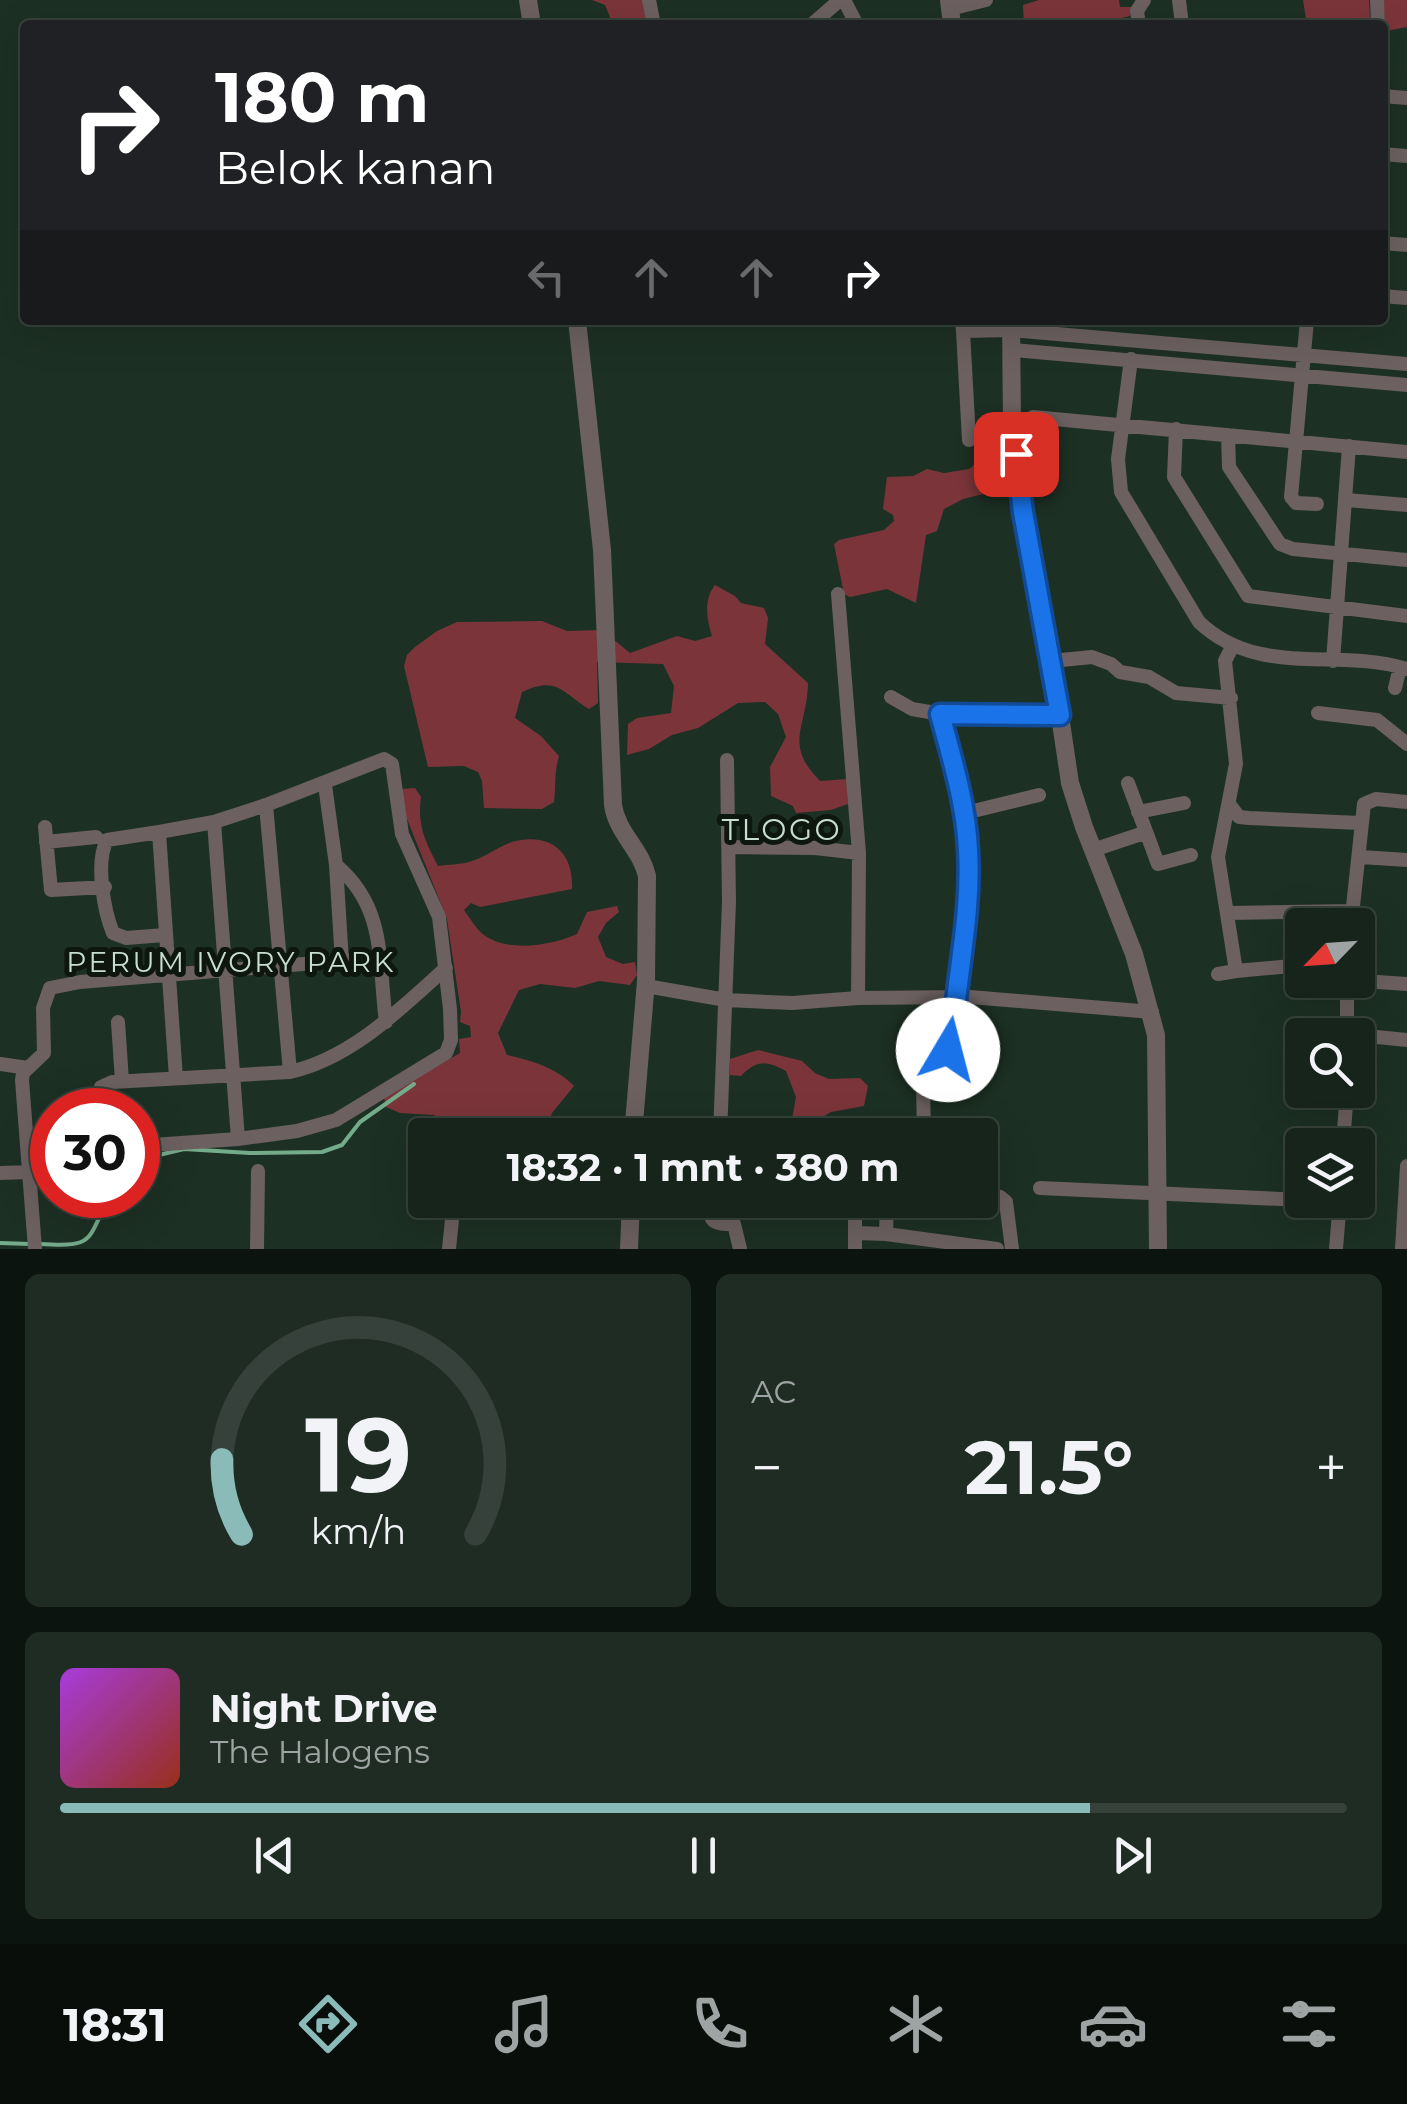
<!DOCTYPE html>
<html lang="id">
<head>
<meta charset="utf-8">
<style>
	:root { --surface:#16241b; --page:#1f2c24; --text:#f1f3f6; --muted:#9ea4a3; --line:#35413a; --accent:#8bbbb9 }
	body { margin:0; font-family:Montserrat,sans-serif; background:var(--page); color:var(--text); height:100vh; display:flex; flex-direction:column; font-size:38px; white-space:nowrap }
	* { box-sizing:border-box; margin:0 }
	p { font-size:32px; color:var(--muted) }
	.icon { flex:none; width:55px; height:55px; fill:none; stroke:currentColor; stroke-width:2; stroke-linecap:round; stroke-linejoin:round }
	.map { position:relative; height:1249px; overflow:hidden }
	.details { display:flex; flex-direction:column; gap:25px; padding:25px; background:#0c140f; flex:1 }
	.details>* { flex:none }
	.top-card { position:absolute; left:20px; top:20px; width:1368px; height:305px; border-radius:10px; box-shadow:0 10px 40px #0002,0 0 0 2px var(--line); background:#202124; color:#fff; overflow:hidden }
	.needle { width:65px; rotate:245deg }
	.fabs { position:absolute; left:1285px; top:908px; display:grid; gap:20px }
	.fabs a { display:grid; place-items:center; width:90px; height:90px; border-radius:10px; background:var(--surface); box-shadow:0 10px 40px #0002,0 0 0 2px var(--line); font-size:50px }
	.speed { position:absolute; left:30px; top:1088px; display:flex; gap:20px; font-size:50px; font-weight:700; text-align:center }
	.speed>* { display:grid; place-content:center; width:130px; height:130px; border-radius:50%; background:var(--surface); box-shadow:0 10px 40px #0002,0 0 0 2px var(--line); line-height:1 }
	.speed .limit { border:15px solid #d22; background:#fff; color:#111 }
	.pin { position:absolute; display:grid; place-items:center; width:85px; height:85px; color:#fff; margin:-42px; border-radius:20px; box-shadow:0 5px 15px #0006 }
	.me { position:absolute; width:110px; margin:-55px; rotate:8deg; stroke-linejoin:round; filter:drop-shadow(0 0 8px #0008) }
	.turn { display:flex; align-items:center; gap:35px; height:210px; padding:0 30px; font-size:45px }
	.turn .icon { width:130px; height:130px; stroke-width:2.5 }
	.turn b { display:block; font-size:70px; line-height:85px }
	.lanes { display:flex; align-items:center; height:95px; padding:0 30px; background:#0003; justify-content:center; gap:50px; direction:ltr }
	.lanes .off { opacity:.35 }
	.big { font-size:75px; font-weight:700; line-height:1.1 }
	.details .tile { flex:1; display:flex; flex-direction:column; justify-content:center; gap:15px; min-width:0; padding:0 35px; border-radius:15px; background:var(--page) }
	.details .dial { align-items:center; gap:0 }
	.dial svg { height:260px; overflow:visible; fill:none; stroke:var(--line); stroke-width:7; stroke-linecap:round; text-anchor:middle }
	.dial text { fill:var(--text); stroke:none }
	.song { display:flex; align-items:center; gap:30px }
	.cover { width:120px; height:120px; border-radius:15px; background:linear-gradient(135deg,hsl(280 70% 55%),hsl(10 70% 35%)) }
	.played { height:10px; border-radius:5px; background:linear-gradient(90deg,var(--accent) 80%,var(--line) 80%) }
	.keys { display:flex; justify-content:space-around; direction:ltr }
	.heat { display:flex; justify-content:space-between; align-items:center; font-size:55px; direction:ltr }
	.details .tiles { flex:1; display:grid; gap:25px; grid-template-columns:1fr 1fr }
	.tile:last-child { grid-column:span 2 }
	.trip { position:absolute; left:408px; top:1118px; width:590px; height:100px; border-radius:10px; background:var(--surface); box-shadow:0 10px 40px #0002,0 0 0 2px var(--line); font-weight:700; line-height:100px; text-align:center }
	.dock { display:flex; height:160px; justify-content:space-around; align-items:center; background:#090e0b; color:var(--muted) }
	.dock .icon { width:70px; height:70px }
	.dock .current { color:var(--accent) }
	.dock b { font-size:45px; color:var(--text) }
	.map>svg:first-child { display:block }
</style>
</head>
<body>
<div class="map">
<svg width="1407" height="1249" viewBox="0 0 1407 1249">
	<rect width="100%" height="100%" fill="#1d3024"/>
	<path fill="#7b353a" d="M 592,0 L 644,0 L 646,25 L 612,22 L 605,5 Z
		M 1039,0 L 1119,0 L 1120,7 L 1132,7 L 1130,16 L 1093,25 L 1024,25 L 1023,5 Z
		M 1303,0 L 1369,0 L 1370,19 L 1359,25 L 1307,25 Z
		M 1383,0 L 1407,0 L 1407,27 L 1386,31 Z
		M 998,437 L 1003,437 L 1005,443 L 1008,488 L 963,499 L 944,509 L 937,531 L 926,535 L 916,603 L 887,589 L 850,597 L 844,594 L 834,544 L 839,540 L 884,530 L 894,521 L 893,515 L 883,509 L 887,477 L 913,476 L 927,469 L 944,473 L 969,469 L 986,455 L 990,445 Z
		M 715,585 L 735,596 L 741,603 L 764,608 L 768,618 L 765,644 L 808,683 C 807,729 783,743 820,781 L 847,779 L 848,804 L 831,810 L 796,813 L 793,806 L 771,796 L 770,767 L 786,737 L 778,714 L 765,702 L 738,703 L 698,728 L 672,735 L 649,749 L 627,755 L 628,724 L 637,718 L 671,713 L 674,686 L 663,664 L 597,662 L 598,703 L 589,709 C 563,693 557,675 522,692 L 515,718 L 541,736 L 559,756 C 554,773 556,786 554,802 L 542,809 L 484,808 L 482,781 L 478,772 L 464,766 L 428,767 L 404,666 L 407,655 L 415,647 L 437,631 L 457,622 L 542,621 L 567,631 L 602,630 L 630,653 L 677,636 L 695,641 L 712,636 C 707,620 703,600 715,585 Z
		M 415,788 L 421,797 C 417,825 425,841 438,866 C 448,864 460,865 469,862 C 484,858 497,847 512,842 C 549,832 574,851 572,889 L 480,907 L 471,903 L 464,910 C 470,918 476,929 484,935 C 508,953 553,945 577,934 L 587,912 L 617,906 L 619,912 L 606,923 L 598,937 L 606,957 L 623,964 L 635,962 L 637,975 L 630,985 L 599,981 L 575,988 L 540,984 L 519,990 L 498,1033 L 507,1055 C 530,1060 557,1068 574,1086 L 552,1113 L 546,1135 L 437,1135 L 439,1123 L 434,1115 L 400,1113 L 386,1107 L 384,1097 L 460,1053 L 459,1039 L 471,1037 L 470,1026 L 460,1022 L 461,1012 L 447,919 L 405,814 L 402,789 Z
		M 758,1050 L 802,1061 L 815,1073 L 829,1079 L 860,1078 L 868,1086 L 864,1106 L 831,1112 L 821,1118 L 817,1135 L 798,1135 L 791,1125 L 796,1097 L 786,1071 C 767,1061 757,1059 741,1076 L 730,1075 L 730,1059 Z"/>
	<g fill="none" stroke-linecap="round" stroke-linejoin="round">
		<path stroke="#74ab8b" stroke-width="4" d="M 138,1160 L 184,1149 L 250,1153 L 322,1152 L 342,1145 L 360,1122 L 414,1084
			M 0,1243 L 30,1244
			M 40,1244 C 96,1247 86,1242 110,1195"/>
		<path stroke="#6c6060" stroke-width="14" d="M 649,0 L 654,25
			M 844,0 L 857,25
			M 1179,0 L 1182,25
			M 1377,0 L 1378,25
			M 950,9 L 986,0
			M 811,25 L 840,0
			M 1139,25 L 1137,11 L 1144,0
			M 1382,96 L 1407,98
			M 1382,154 L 1407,156
			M 1382,243 L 1407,245
			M 1382,296 L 1407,298
			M 962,320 L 963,331 L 1011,330 L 1407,364
			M 1307,320 L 1291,497 L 1296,503 L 1317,504
			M 963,331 L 969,440
			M 1013,350 L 1407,385
			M 1131,359 L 1118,459 L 1121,492 L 1199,622 C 1259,679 1337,647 1407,669
			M 1033,417 L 1407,452
			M 1176,429 L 1174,477 L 1248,596 L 1407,616
			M 1228,435 L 1229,467 L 1280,544 L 1293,549 L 1407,560
			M 1346,500 L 1407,505
			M 838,594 L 859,853 L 858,998
			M 1233,645 L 1225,661 L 1236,764 L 1218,857 L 1236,971 L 1302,965
			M 1051,661 L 1092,657 L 1111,664 L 1120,672 L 1149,677 L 1176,693 L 1231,698
			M 1333,661 L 1349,446
			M 1395,688 L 1400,667
			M 891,697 L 912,709 L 941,714 L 1060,715
			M 1318,713 L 1377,720 L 1407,744
			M 1128,783 L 1158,864 L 1191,855
			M 325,785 L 336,865 L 342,962
			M 1229,804 L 1239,817 L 1249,818 L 1360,823
			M 266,805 L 290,1072
			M 1138,812 L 1184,803
			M 965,813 L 1039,795
			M 45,827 L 51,890 L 105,887
			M 159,832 L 107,840 C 95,862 104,911 113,933 L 126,938 L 165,935
			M 46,842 L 96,837
			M 728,847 L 815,848 L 859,853
			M 1093,850 L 1144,833
			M 1361,857 L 1407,860
			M 336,865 C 387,908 378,962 386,1022
			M 1229,913 L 1353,911
			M 1351,925 L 1364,804 L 1376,799 L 1407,802
			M 1218,974 L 1236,971
			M 1348,980 L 1407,984
			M 646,986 L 726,1000 L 792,1003 L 858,998 L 970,997 L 1152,1012
			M 118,1022 L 122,1081
			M 1347,1034 L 1407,1040
			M 1347,1035 L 1347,980
			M 0,1064 L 28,1068
			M 176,1078 L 159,832 L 214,822 L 266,805 L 384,759 L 392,764 L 402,834 L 439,917 L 450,1009 L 451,1040 L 446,1053 L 336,1120 L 297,1131 L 238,1139 L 214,822
			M 101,1110 L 101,1087 L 112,1082 L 290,1072 C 352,1058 400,1009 446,968
			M 720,1135 L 729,902 L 727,760
			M 924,1135 L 923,1085 L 952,1042 L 969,872 L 965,813 L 941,714
			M 1343,1145 L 1347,1090
			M 138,1146 L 238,1139
			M 980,1162 L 988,1163
			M 0,1173 L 29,1172
			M 1040,1188 L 1302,1200
			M 980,1194 L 1000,1197 L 1006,1202 L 1012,1249
			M 711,1200 C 707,1223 714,1224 734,1224 L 740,1249
			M 887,1200 L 886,1234 L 997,1249
			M 856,1233 L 886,1234
			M 35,1249 L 22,1080 L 23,1073 L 44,1053 L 43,1008 L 50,988 L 80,982 L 378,958
			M 257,1249 L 258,1171
			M 449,1249 L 454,1200
			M 855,1249 L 855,1200
			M 1336,1249 L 1340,1200
			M 1402,1249 L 1407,1166"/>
		<path stroke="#6c6060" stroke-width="18" d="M 528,0 L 532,25
			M 949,0 L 952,25
			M 577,320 L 602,550 L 613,805 C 617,833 641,849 647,876 L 646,981 L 633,1135
			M 1011,320 L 1012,425 L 1023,512 L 1051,656 L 1070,783 L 1084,827 L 1134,954 L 1156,1035 L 1158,1249
			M 629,1249 L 631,1200"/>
	</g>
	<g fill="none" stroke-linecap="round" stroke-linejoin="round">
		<g stroke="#114b97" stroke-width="25">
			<path id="route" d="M 948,1050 L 952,1042 C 956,978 972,914 968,850 C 966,804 952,759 940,714 L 1060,715 L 1023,512 L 1016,454"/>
		</g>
		<use href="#route" stroke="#1a73e8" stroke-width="18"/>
	</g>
	<g text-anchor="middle" stroke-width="10" stroke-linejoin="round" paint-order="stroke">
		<g font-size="28" letter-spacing="2.5" fill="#c7decf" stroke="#0e1610">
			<text x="231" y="972">PERUM IVORY PARK</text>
		</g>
		<g font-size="30" letter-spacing="2.5" fill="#c7decf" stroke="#0e1610">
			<text x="782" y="840">TLOGO</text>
		</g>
	</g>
</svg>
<div class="fabs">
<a><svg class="needle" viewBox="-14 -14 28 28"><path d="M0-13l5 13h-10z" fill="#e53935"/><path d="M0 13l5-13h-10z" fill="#9ea4a3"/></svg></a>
<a><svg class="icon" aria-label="search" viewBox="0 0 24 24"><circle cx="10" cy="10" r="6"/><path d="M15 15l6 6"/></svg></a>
<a><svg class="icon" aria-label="layers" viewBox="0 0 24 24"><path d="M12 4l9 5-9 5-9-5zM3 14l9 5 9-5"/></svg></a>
</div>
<div class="speed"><div class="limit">30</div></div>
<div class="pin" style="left:1016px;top:454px;background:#d93025"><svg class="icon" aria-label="arrive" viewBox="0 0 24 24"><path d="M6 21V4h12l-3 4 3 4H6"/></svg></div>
<svg class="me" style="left:948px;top:1050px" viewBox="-20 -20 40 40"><circle r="19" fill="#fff"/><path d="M0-13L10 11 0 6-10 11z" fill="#1a73e8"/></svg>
<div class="trip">18:32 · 1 mnt · 380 m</div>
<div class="top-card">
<div class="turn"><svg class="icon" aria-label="right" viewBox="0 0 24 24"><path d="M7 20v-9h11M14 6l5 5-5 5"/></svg><div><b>180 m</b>Belok kanan</div></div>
<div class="lanes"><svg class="icon off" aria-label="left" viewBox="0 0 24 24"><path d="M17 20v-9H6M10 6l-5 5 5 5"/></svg><svg class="icon off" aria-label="ahead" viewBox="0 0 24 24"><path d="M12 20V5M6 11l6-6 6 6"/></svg><svg class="icon off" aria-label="ahead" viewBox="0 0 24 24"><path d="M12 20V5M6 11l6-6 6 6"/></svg><svg class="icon" aria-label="right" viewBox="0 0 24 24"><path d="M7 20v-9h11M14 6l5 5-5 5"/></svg></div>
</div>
</div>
<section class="details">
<div class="tiles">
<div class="tile dial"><svg viewBox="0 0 100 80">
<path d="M14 69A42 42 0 1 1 86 69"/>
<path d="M14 69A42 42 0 0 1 8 46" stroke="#8bbbb9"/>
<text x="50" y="56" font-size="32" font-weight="700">19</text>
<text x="50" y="72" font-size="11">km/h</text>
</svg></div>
<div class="tile"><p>AC</p>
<div class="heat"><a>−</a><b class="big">21.5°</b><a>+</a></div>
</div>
<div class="tile">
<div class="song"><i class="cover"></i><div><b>Night Drive</b><p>The Halogens</p></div></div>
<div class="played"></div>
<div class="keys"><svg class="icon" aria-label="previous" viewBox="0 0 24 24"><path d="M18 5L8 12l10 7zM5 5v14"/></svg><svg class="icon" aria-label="pause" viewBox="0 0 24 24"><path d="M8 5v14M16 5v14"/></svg><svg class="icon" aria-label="next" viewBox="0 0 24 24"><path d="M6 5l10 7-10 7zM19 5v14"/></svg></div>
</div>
</div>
</section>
<nav class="dock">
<b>18:31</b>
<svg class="icon current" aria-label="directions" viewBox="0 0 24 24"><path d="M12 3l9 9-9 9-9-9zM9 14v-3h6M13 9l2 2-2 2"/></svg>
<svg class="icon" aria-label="music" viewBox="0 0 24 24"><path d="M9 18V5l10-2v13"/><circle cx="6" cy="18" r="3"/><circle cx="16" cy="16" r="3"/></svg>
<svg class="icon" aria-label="phone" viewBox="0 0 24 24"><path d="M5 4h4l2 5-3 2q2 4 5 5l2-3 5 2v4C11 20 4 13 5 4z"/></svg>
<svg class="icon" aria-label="climate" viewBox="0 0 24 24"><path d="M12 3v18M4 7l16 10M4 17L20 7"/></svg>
<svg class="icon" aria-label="car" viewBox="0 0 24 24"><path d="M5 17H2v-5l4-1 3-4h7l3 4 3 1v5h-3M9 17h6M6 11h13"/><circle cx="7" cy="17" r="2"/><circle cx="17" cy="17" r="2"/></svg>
<svg class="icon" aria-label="filters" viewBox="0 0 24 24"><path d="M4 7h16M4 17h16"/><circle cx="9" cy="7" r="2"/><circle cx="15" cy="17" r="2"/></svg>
</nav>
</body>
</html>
